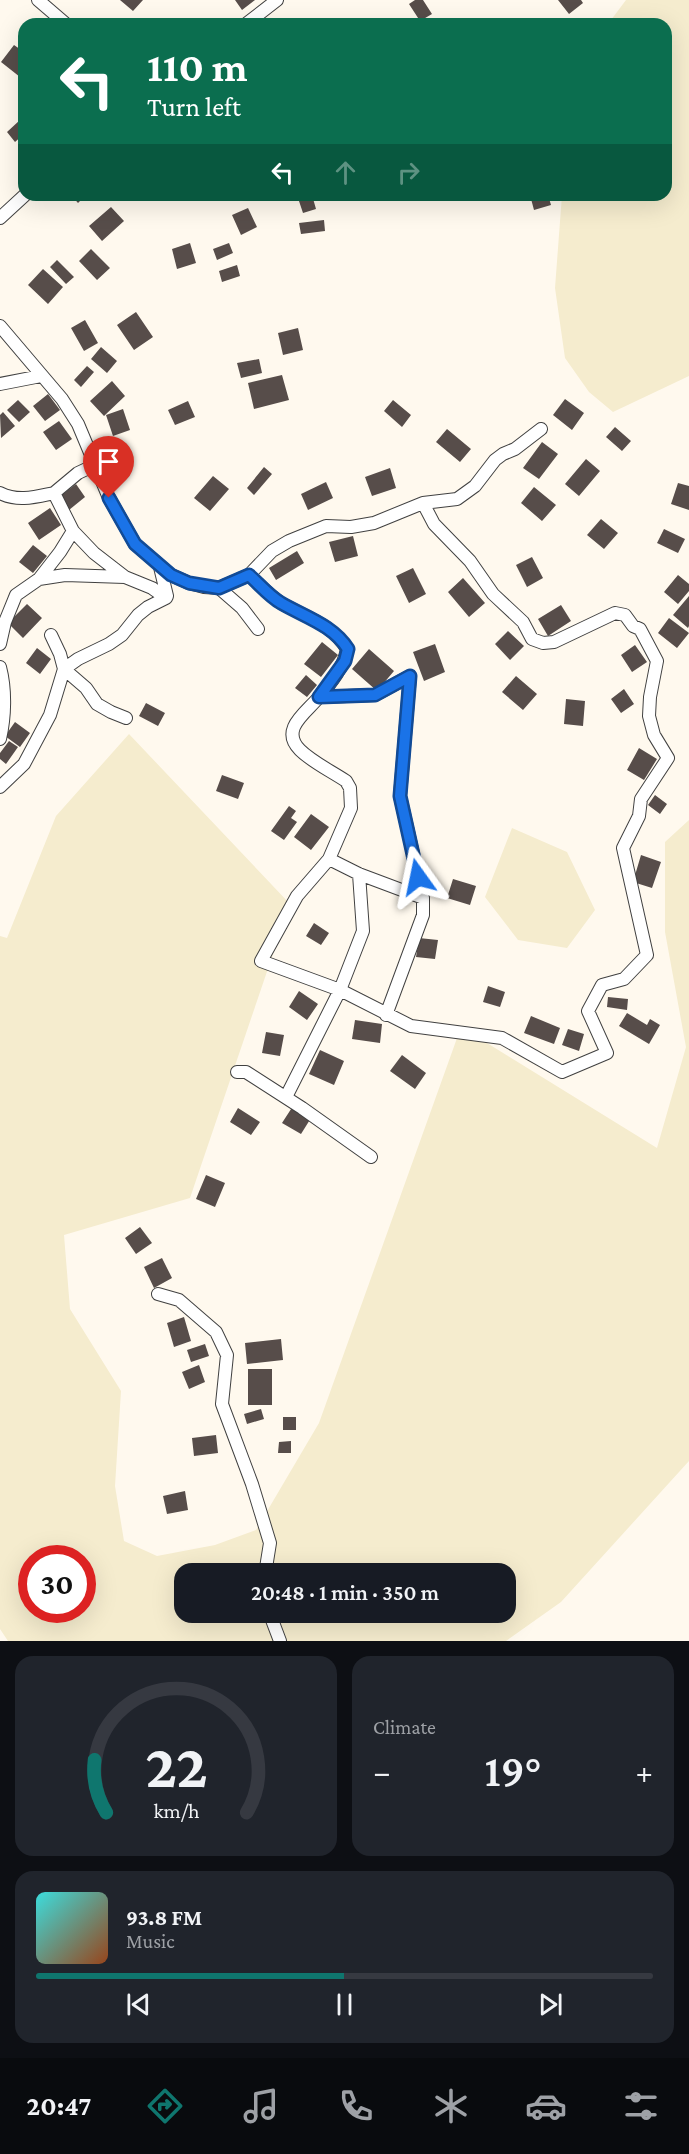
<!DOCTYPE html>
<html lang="en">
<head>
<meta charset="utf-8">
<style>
	:root { --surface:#171b24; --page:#20242c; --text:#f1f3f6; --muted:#9ea1a6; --line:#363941; --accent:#0f766e }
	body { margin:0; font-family:"Crimson Pro",serif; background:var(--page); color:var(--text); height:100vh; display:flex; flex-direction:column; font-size:22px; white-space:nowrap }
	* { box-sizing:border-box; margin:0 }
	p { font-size:20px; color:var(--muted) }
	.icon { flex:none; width:33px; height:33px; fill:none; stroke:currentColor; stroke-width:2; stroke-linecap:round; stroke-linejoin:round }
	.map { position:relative; height:1641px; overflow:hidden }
	.side { display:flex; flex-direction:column; gap:15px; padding:15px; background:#0d0f14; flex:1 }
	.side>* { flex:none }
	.top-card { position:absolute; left:18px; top:18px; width:654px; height:183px; border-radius:18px; box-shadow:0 6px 24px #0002; background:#0b6e4f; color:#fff; overflow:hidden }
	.speed { position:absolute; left:18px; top:1545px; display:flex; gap:12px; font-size:30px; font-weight:700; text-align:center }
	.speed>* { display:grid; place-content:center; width:78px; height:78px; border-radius:50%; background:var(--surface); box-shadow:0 6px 24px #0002; line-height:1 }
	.speed .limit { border:9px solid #d22; background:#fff; color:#111 }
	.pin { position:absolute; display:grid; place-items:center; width:51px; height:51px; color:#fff; margin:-62px -26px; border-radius:50% 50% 50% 0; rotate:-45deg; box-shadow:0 0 6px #0007 }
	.pin .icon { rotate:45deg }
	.me { position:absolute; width:66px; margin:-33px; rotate:348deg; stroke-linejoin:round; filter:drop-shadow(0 0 4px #0008) }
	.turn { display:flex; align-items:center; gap:21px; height:126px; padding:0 30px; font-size:27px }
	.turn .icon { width:78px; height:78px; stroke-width:2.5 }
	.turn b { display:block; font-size:42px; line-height:51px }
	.lanes { display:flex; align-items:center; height:57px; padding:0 30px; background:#0003; justify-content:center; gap:30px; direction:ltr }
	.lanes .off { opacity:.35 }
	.big { font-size:45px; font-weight:600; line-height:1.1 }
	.side .card { flex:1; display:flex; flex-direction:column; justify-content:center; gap:9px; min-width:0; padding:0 21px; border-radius:18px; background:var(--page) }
	.side .dial { align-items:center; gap:0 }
	.dial svg { height:156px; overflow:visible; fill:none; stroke:var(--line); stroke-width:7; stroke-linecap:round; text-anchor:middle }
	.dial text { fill:var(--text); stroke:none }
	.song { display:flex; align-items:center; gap:18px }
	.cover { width:72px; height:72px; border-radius:9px; background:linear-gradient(135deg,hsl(180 70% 55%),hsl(20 70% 35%)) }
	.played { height:6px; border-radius:3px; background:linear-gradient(90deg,var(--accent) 50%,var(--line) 50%) }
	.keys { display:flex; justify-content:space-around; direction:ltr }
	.heat { display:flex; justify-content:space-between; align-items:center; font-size:33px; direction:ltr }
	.side .tiles { flex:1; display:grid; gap:15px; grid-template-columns:1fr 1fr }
	.card:last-child { grid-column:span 2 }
	.trip { position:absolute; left:174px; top:1563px; width:342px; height:60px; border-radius:18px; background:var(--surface); box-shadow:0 6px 24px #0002; font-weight:600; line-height:60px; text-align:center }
	.menu { display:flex; height:96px; justify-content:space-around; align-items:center; background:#090b0e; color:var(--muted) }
	.menu .icon { width:42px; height:42px }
	.menu .selected { color:var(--accent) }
	.menu b { font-size:27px; color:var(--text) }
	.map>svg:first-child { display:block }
</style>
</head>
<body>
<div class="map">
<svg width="689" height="1641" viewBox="0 0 689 1641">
	<rect width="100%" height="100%" fill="#fff9ee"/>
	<path fill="#f5ecce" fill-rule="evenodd" d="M 626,0 L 689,0 L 689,376 L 613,412 L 589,392 L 565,358 L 555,288 L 562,195 L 666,195 L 666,24 L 608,24 Z
		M 129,734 L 290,904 L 190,1198 L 64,1235 L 70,1309 L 121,1391 L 115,1486 L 124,1541 L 157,1556 L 215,1545 L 256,1530 L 319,1423 L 461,1027 L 657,1148 L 686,1047 L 665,932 L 665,842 L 689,820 L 689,1461 L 561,1602 L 506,1641 L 8,1641 L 0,1629 L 0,936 L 7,938 L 56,816 ZM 32,1558 L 82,1558 L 82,1610 L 32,1610 ZM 184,1574 L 506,1574 L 506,1612 L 184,1612 Z
		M 512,828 L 567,852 L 595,910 L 567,948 L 518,940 L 485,897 Z"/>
	<path fill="#574d4a" d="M 120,0 L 143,0 L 133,11 Z
		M 235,0 L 255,0 L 242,10 Z
		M 415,0 L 423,0 L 432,14 L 420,21 L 409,4 Z
		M 558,0 L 581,0 L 583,3 L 569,14 Z
		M 14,45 L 24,52 L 24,71 L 20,77 L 1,62 Z
		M 20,120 L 24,124 L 24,134 L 15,142 L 7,132 Z
		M 71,195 L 86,195 L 78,203 Z
		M 297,195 L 312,195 L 316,209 L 303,213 Z
		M 530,195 L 548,195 L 551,205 L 534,210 Z
		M 111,207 L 124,221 L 102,241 L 89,226 Z
		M 248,208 L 257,227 L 241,235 L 232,215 Z
		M 324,220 L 325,231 L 301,234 L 299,223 Z
		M 190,243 L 196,263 L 177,269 L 172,249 Z
		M 229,243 L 233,253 L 217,260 L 213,249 Z
		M 91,249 L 110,268 L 97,280 L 79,261 Z
		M 57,260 L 74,277 L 66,284 L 50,267 Z
		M 237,265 L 240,276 L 222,282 L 219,271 Z
		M 43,269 L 63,287 L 48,304 L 28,285 Z
		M 136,312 L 153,337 L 134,350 L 117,325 Z
		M 85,320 L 98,343 L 84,351 L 71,328 Z
		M 298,328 L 303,350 L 283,355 L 278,333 Z
		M 101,347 L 117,361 L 107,373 L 91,359 Z
		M 259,359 L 262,373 L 241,378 L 237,363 Z
		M 87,366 L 94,372 L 81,387 L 74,380 Z
		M 282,375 L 289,400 L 254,409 L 248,383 Z
		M 112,381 L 125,396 L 104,416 L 90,401 Z
		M 48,394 L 60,410 L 45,421 L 33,406 Z
		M 565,399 L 584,413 L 572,430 L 553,415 Z
		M 18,400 L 30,412 L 19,422 L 7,410 Z
		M 393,400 L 411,415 L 402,427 L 384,411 Z
		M 188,401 L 195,417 L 175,425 L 168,410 Z
		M 123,409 L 130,430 L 113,436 L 106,415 Z
		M 3,412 L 15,426 L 1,438 L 0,415 Z
		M 59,421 L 72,439 L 56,450 L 43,432 Z
		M 615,427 L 631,441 L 622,451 L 606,437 Z
		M 447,429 L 471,449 L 460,462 L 436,442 Z
		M 542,442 L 558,454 L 539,479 L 523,468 Z
		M 586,459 L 600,471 L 579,496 L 565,484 Z
		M 264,467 L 272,474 L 254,495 L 247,488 Z
		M 390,468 L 396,488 L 372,496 L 365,477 Z
		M 213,476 L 229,489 L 210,511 L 194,498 Z
		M 326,482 L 333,498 L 308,510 L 301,494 Z
		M 678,483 L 689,486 L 689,510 L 671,504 Z
		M 76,484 L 85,497 L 69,510 L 59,497 Z
		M 534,487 L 556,505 L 542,521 L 521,503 Z
		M 50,508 L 61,525 L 39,540 L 28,523 Z
		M 601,519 L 618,533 L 604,549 L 587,535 Z
		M 664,529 L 685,539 L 678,553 L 657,543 Z
		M 353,536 L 358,556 L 335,562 L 329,542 Z
		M 33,545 L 47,556 L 33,573 L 19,562 Z
		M 297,551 L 304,563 L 276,580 L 269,568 Z
		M 532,557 L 543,578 L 527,587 L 516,565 Z
		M 413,568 L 426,594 L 409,603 L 396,576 Z
		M 678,575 L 689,584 L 689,591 L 678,604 L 664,592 Z
		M 463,578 L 485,603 L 469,617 L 448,592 Z
		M 689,596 L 689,626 L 688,628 L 673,615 Z
		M 27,604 L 42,618 L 23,638 L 8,623 Z
		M 561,605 L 571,621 L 548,636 L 538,619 Z
		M 669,618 L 689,633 L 677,648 L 658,633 Z
		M 508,631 L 524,646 L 510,660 L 495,644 Z
		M 322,642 L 338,655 L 321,677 L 304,664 Z
		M 435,644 L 445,672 L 424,681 L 413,652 Z
		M 635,645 L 647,662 L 632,672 L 621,655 Z
		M 37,648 L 51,659 L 40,674 L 26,663 Z
		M 369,649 L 394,671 L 377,691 L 352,669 Z
		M 306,675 L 317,685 L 307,697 L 295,688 Z
		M 516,676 L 537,694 L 523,710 L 502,692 Z
		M 624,689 L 634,704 L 621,713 L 611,699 Z
		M 566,699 L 585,701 L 583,726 L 564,724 Z
		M 146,703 L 165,713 L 158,726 L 139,716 Z
		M 15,722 L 30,733 L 20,747 L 5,736 Z
		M 9,741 L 18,747 L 6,764 L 0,759 L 0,753 Z
		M 639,748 L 657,759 L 644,780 L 627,770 Z
		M 222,775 L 244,783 L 238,799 L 216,791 Z
		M 655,795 L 667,804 L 660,814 L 648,805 Z
		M 289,806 L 296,811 L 291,818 L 297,822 L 284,840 L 271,831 Z
		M 311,814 L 329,827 L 311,850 L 294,837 Z
		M 641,855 L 661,862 L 652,888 L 633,882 Z
		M 453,879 L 476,886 L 470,905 L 447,898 Z
		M 314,923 L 329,933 L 321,945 L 306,936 Z
		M 419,938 L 438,940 L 435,959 L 416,957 Z
		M 488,986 L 505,992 L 500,1007 L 483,1002 Z
		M 299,991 L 318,1004 L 307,1020 L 289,1007 Z
		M 608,997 L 628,999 L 627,1010 L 607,1007 Z
		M 627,1013 L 647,1025 L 650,1019 L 660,1025 L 649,1044 L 619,1026 Z
		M 531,1016 L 560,1028 L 554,1044 L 524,1033 Z
		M 355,1020 L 382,1024 L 380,1043 L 352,1039 Z
		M 568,1029 L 584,1034 L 579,1051 L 562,1045 Z
		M 266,1032 L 284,1035 L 280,1056 L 262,1053 Z
		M 320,1050 L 344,1061 L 334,1085 L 309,1074 Z
		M 402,1055 L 426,1073 L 415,1089 L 390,1071 Z
		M 293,1106 L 311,1118 L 301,1134 L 282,1123 Z
		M 238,1108 L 260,1122 L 251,1135 L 230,1122 Z
		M 206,1175 L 225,1183 L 215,1207 L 196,1199 Z
		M 140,1227 L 152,1243 L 136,1254 L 125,1238 Z
		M 162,1258 L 172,1278 L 154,1288 L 144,1267 Z
		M 184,1317 L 191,1341 L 174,1347 L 167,1323 Z
		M 281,1339 L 283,1360 L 247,1364 L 245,1343 Z
		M 205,1344 L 209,1356 L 191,1362 L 187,1350 Z
		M 199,1365 L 205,1382 L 189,1389 L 182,1372 Z
		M 248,1369 L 272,1369 L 272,1405 L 248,1405 Z
		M 261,1409 L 264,1419 L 247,1424 L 244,1414 Z
		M 283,1417 L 296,1417 L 296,1430 L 283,1430 Z
		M 216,1435 L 218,1453 L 194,1456 L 192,1438 Z
		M 291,1441 L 291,1453 L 278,1453 L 279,1442 Z
		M 185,1491 L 188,1510 L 167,1514 L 163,1496 Z"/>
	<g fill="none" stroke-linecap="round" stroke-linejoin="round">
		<g stroke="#414141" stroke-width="14">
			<path id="minor" d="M 38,0 L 66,24
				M 246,24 L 277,0
				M 0,218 L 25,195
				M 0,326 L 62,399 L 78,424 L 109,498 L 135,544 L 171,575 L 189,583 L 204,587 L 219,588 L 249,575 L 272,551 L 289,541 L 326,526 L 351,527 L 374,523 L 423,503 L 457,499 L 475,486 L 495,460 L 503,454 L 515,449 L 541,429
				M 0,384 L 41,376
				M 95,465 L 78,473 L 54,493 L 73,531 L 94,553 L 125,577 L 152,588 L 166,598
				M 0,493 C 18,502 35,497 54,493
				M 249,575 C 259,584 270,596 281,603 C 305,617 332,624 347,649 C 344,667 331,683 319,697 C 307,712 279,729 300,750 C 312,762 331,771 346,781 L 350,788 L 351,808 L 329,859 L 297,896 L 261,961 L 340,990 L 411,1026 L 502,1038 L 562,1072 L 607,1053 L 588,1011 L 602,985 L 624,979 L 647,955 L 623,848 L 639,816 L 641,799 L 668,758 L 654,735 L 649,716 L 650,697 L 657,661 L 640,629 L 633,626 L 625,615 L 615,613 L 554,642 L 543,643 L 532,639 L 523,622 L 493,594 L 470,561 L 434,524 L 423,503
				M 39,579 L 65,575 L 125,577
				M 219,588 L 242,608 L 258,629
				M 0,644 L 5,622 L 16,595 L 39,579 L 60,552 L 73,531
				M 0,667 C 6,690 5,717 0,739
				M 319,697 L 375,695 L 410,676
				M 126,718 L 111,712 L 97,704 L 86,688 L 64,669 L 78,659 L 109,644 L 122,635 L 138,615 L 148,607 L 166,598 L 167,596 L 160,567
				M 0,787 L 24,764 L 50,715 L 64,669 L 60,654 L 51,635
				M 329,859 L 359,874 L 423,898
				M 386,1015 L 423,915 L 423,898 L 400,796 L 410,676
				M 237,1072 L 246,1072 L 302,1108 L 371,1157
				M 286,1097 L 340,990 L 363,931 L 359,874
				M 158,1294 L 179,1300 L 216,1332 L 227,1355 L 222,1404 L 252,1484 L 270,1543 L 265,1574
				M 269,1612 L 280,1641"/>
		</g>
		<use href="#minor" stroke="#fff" stroke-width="12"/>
	</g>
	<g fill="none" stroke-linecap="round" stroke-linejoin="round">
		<g stroke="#114b97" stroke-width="15">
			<path id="route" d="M 109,498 L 135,544 L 171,575 L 189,583 L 219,588 L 249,575 C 259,584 270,597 281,603 C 305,617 333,625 348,649 L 345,661 L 319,697 L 375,695 L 410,676 L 400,796 L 418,877"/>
		</g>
		<use href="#route" stroke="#1a73e8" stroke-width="10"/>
	</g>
</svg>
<div class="speed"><div class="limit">30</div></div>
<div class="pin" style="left:109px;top:498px;background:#d93025"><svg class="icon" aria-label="arrive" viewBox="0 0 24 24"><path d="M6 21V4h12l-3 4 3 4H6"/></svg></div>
<svg class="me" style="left:418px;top:877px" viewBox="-20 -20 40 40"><path d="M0-17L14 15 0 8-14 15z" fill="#1a73e8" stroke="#fff" stroke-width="4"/></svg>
<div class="trip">20:48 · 1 min · 350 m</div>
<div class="top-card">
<div class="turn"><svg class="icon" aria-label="left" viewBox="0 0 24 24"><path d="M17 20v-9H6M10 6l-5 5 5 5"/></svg><div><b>110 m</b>Turn left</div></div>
<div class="lanes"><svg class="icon" aria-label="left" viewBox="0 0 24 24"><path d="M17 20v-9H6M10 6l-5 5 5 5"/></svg><svg class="icon off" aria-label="ahead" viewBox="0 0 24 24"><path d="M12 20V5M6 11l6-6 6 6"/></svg><svg class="icon off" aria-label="right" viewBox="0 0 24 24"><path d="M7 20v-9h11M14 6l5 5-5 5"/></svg></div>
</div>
</div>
<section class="side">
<div class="tiles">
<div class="card dial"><svg viewBox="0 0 100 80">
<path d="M14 69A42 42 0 1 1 86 69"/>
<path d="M14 69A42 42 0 0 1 8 42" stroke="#0f766e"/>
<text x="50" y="56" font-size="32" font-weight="700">22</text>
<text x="50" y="72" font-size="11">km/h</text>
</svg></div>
<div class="card"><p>Climate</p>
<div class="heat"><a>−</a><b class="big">19°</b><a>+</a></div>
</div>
<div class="card">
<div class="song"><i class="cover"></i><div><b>93.8 FM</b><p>Music</p></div></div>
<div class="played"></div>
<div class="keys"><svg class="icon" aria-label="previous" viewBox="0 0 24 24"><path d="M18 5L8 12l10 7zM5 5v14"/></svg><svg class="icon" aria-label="pause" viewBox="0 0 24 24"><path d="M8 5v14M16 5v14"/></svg><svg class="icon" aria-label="next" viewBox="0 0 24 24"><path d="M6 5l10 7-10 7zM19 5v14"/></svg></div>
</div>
</div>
</section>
<nav class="menu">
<b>20:47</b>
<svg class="icon selected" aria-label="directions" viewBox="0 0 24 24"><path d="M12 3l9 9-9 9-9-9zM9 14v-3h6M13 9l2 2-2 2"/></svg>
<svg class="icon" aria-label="music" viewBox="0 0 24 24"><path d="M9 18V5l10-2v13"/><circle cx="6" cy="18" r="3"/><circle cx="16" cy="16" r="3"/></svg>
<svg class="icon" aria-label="phone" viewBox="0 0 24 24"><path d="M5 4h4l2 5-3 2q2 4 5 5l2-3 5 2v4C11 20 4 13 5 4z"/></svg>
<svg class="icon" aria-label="climate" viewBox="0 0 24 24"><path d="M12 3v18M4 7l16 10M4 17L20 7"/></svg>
<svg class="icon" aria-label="car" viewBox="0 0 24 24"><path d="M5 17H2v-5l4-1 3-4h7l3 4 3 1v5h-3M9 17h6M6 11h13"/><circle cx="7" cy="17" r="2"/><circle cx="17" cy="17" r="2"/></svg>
<svg class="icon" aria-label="filters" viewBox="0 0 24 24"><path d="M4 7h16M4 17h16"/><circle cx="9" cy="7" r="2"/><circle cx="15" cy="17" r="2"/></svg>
</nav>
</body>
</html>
